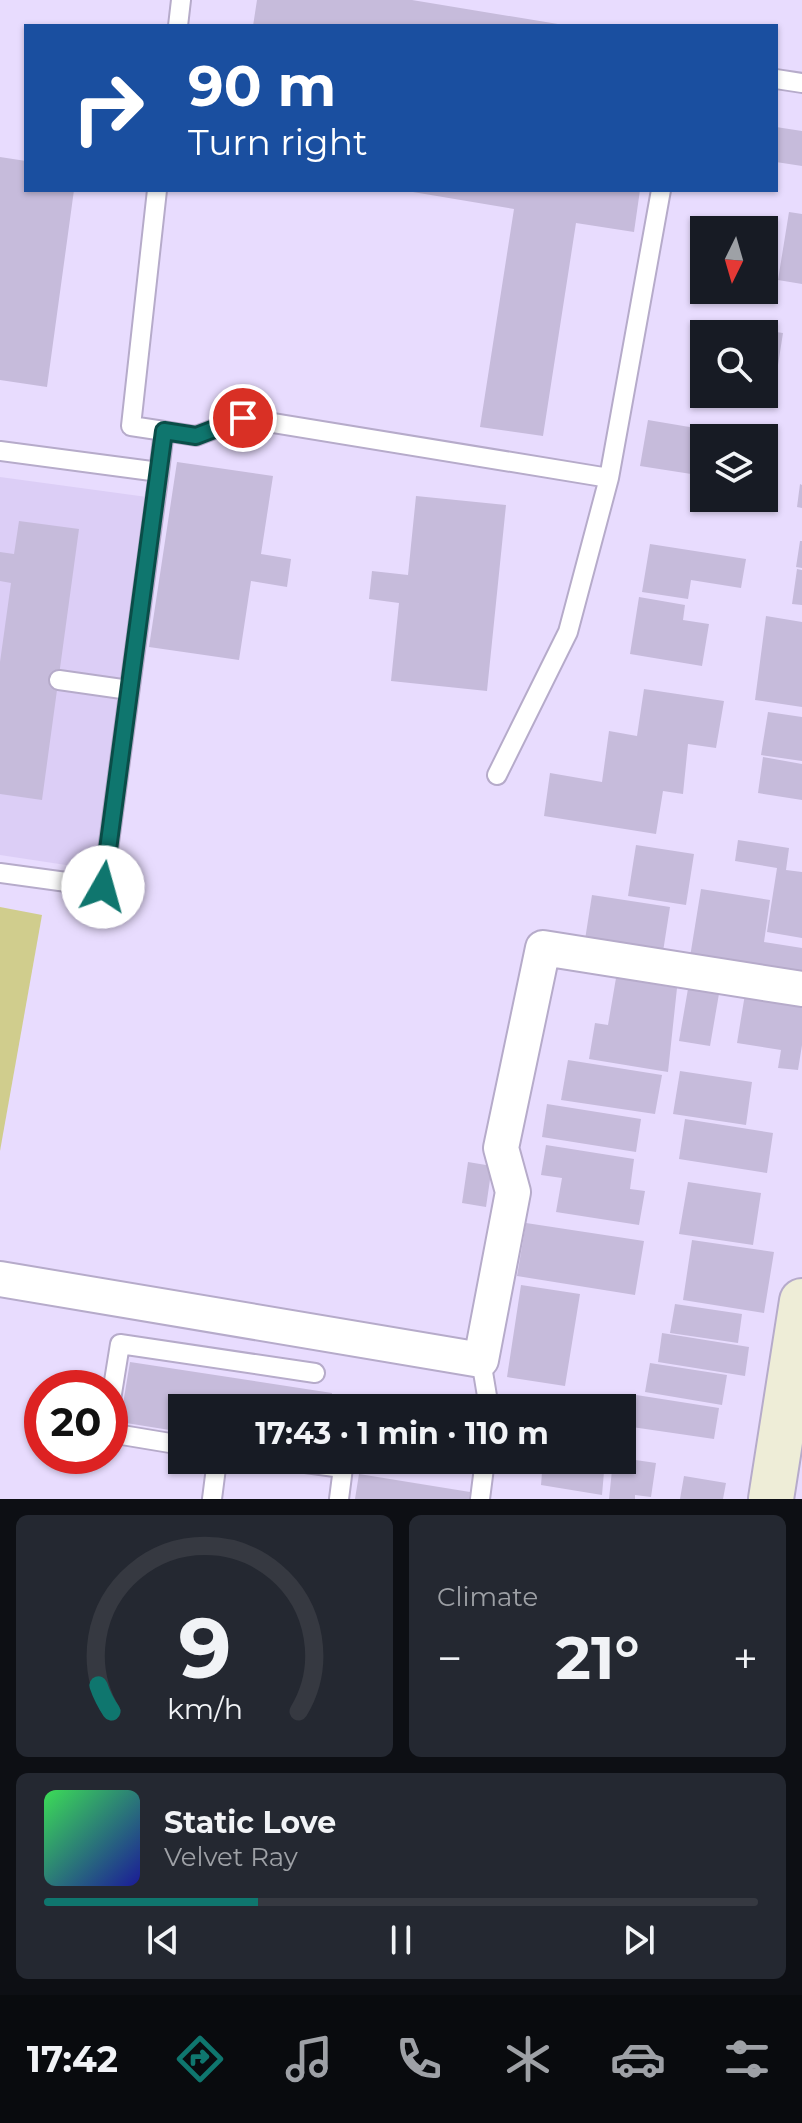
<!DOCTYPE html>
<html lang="en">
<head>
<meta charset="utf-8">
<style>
	:root { --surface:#171b24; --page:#242831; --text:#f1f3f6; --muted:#9ea1a6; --line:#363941; --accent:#0f766e }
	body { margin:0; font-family:Montserrat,sans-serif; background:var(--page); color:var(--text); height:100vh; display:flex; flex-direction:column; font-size:30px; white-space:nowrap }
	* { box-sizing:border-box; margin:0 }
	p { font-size:26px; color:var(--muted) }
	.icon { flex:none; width:44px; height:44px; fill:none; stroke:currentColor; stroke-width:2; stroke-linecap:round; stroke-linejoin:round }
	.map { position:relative; height:1499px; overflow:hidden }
	.drawer { display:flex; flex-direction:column; gap:16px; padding:16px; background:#0d0f14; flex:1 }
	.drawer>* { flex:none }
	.guide { position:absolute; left:24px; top:24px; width:754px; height:168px; border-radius:0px; box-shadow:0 2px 6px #0004; background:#1a4fa0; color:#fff; overflow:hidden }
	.needle { width:52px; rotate:185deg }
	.tools { position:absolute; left:690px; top:216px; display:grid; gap:16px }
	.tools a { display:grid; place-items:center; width:88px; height:88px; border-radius:0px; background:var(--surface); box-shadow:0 2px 6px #0004; font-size:40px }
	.speed { position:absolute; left:24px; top:1370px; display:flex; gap:16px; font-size:40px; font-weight:700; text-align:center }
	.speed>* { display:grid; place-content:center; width:104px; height:104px; border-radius:50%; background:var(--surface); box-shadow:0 2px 6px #0004; line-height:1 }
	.speed .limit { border:12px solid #d22; background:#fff; color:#111 }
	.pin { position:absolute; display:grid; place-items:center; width:68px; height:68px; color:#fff; margin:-34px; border:4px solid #fff; border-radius:50%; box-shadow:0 2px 8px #0007 }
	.me { position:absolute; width:88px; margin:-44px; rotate:7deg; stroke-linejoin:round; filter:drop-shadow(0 0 6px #0008) }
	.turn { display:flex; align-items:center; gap:28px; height:168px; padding:0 32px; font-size:36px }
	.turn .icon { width:104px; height:104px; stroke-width:2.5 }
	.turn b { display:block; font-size:56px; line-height:68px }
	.big { font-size:60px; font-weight:700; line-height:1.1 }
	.drawer .tile { flex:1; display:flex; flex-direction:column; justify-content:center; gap:12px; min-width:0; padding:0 28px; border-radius:12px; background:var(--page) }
	.drawer .dial { align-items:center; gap:0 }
	.dial svg { height:208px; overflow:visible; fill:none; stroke:var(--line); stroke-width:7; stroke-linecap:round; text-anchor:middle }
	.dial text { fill:var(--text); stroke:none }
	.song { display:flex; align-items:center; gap:24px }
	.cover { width:96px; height:96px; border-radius:12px; background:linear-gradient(135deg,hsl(130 70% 55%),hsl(240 70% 35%)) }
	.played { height:8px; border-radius:4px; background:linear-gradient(90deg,var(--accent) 30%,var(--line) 30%) }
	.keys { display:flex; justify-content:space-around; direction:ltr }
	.heat { display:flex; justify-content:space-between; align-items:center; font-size:44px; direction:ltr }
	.drawer .tiles { flex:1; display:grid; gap:16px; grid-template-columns:1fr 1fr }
	.tile:last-child { grid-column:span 2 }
	.trip { position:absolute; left:168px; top:1394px; width:468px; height:80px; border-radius:0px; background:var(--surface); box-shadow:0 2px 6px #0004; font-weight:700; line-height:80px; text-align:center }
	.dock { display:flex; height:128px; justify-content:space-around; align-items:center; background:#090b0e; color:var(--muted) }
	.dock .icon { width:56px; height:56px }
	.dock .active { color:var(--accent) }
	.dock b { font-size:36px; color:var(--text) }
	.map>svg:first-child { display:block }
</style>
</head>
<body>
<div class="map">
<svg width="802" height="1499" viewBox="0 0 802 1499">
	<rect width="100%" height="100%" fill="#e8dcfe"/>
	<path fill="#dccef6" d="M 0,477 L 147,497 L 99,870 L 0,855 Z"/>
	<path fill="#d0cd8d" d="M 0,907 L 42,915 L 0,1151 Z"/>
	<path fill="#c6bbdb" d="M 257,0 L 412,0 L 570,26 L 253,26 Z
		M 776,127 L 802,131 L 802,166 L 776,162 Z
		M 0,157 L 26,161 L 26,190 L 74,190 L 47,387 L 0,380 Z
		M 401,190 L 640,190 L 634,232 L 576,223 L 543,436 L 480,427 L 514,209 Z
		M 789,212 L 802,214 L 802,284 L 778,280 Z
		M 705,322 L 783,333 L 778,365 L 764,363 L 764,334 L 703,334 Z
		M 648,420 L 725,433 L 724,438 L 704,438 L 704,476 L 640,466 Z
		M 177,462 L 273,476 L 261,554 L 291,559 L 287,587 L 251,581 L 239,660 L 149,647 Z
		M 800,484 L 802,485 L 802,508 L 797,507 Z
		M 416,496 L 506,505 L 487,691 L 391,681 L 399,603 L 369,599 L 372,571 L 408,575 Z
		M 19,521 L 79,529 L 42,800 L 0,794 L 0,662 L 11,583 L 0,581 L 0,552 L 14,554 Z
		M 800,541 L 802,541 L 802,568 L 796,567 Z
		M 650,544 L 746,559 L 741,588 L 691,580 L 688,599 L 642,592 Z
		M 797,569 L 802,570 L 802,605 L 792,604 Z
		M 639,597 L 685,605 L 683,620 L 709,624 L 702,666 L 630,654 Z
		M 766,616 L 802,622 L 802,707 L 755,700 Z
		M 644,689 L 724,701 L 716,748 L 688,744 L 683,794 L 663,791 L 656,834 L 544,816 L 550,773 L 602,782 L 609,731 L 637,736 Z
		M 768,712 L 802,717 L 802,761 L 761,755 Z
		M 763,757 L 802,764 L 802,800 L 758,793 Z
		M 738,840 L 789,848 L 786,870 L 802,872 L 802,938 L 767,932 L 777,868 L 735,861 Z
		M 636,845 L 694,854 L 686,905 L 628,896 Z
		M 701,889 L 770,900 L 764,942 L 802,948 L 802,975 L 690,957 Z
		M 592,895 L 670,907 L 662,958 L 584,946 Z
		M 616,978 L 677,988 L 668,1072 L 589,1059 L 595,1023 L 608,1025 Z
		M 689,983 L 720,988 L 710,1046 L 679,1041 Z
		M 745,994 L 802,1003 L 802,1045 L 798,1070 L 778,1068 L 781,1050 L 737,1043 Z
		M 568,1060 L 662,1075 L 655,1114 L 561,1100 Z
		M 680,1071 L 752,1082 L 746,1125 L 673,1114 Z
		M 547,1104 L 641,1119 L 636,1152 L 542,1137 Z
		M 685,1119 L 773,1133 L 767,1173 L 679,1159 Z
		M 546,1145 L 634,1159 L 630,1189 L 645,1191 L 639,1225 L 556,1212 L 562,1178 L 541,1175 Z
		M 468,1162 L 492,1166 L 486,1207 L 462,1203 Z
		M 688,1182 L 761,1193 L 753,1245 L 679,1234 Z
		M 526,1223 L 644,1241 L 635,1295 L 517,1276 Z
		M 692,1240 L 774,1252 L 764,1313 L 683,1300 Z
		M 521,1285 L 580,1294 L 565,1386 L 507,1377 Z
		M 675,1304 L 742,1314 L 738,1343 L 670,1333 Z
		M 662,1333 L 749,1347 L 745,1376 L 658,1362 Z
		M 130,1362 L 332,1393 L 330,1408 L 182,1408 L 182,1432 L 120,1422 Z
		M 650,1363 L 727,1375 L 722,1405 L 645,1392 Z
		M 630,1394 L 719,1408 L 714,1439 L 625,1426 Z
		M 622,1458 L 656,1463 L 651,1497 L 635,1495 L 635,1499 L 609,1499 L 613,1460 Z
		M 543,1460 L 605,1460 L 602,1495 L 541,1485 Z
		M 359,1474 L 470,1492 L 469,1499 L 355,1499 Z
		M 684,1476 L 726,1483 L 723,1499 L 680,1499 Z"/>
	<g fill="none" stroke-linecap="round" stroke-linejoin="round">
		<g stroke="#b6abca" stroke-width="22">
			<path id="lane" d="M 178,26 L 181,0
				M 776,79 L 802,83
				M 157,190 L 131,426 L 164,431 L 159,472
				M 164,431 L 196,436 L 243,418 L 609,478
				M 0,451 L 159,472 L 103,887 L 0,873
				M 59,680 L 129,690
				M 497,775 L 568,632 L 609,478 L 661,190
				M 481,1360 L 489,1408
				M 110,1406 L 120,1344 L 315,1373
				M 110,1433 L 182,1445
				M 284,1460 L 342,1468
				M 212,1499 L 217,1460
				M 339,1499 L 344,1460
				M 480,1499 L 485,1460"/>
		</g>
		<g stroke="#b6abca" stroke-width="38">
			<path id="street" d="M 0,1279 L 481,1360 L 513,1192 L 501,1148 L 543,948 L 802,989"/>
		</g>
		<g stroke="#b6abca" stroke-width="48">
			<path id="secondary" d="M 771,1499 L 802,1301"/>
		</g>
		<use href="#lane" stroke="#fff" stroke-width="18"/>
		<use href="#street" stroke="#fff" stroke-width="34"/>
		<use href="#secondary" stroke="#eeedd7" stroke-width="44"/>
	</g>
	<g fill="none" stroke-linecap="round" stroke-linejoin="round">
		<g stroke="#0a4d48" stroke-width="20">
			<path id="route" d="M 103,887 L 164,431 L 196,436 L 243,418"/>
		</g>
		<use href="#route" stroke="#0f766e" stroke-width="14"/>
	</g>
</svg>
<div class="tools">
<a><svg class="needle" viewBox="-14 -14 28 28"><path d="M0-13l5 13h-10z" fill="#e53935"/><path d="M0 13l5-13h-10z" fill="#9ea1a6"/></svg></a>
<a><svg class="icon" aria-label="search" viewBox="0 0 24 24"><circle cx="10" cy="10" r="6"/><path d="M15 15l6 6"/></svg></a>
<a><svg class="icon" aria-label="layers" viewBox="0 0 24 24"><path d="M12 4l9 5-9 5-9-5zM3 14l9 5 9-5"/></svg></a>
</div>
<div class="speed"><div class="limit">20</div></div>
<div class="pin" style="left:243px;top:418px;background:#d93025"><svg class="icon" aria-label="arrive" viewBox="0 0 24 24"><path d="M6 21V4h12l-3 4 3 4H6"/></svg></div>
<svg class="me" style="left:103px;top:887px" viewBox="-20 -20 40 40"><circle r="19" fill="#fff"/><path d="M0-13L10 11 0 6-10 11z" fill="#0f766e"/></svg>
<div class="trip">17:43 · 1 min · 110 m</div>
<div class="guide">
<div class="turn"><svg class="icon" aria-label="right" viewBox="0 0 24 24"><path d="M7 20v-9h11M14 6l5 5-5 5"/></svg><div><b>90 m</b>Turn right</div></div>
</div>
</div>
<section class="drawer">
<div class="tiles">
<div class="tile dial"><svg viewBox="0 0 100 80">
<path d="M14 69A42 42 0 1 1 86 69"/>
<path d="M14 69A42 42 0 0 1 9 59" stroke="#0f766e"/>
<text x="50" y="56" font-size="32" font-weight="700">9</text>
<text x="50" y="72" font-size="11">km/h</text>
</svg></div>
<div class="tile"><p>Climate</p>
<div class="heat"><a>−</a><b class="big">21°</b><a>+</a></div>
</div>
<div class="tile">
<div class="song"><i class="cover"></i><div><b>Static Love</b><p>Velvet Ray</p></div></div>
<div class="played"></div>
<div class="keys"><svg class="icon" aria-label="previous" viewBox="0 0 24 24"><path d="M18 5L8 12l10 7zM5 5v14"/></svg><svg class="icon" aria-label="pause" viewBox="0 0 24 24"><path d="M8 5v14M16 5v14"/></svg><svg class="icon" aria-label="next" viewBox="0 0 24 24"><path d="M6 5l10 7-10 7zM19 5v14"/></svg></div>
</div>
</div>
</section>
<nav class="dock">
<b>17:42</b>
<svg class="icon active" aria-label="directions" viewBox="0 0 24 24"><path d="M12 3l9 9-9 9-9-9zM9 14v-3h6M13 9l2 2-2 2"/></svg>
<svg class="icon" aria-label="music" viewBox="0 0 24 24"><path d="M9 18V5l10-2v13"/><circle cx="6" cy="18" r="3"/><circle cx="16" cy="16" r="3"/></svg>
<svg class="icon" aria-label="phone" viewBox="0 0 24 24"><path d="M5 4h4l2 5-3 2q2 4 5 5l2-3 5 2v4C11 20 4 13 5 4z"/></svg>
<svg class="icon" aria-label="climate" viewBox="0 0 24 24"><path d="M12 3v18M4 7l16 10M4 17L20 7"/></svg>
<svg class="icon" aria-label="car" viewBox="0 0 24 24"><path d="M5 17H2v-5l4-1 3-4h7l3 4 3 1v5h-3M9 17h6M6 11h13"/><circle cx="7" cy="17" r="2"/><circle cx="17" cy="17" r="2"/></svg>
<svg class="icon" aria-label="filters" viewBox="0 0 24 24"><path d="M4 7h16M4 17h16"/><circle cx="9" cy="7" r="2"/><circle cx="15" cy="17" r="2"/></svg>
</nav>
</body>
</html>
